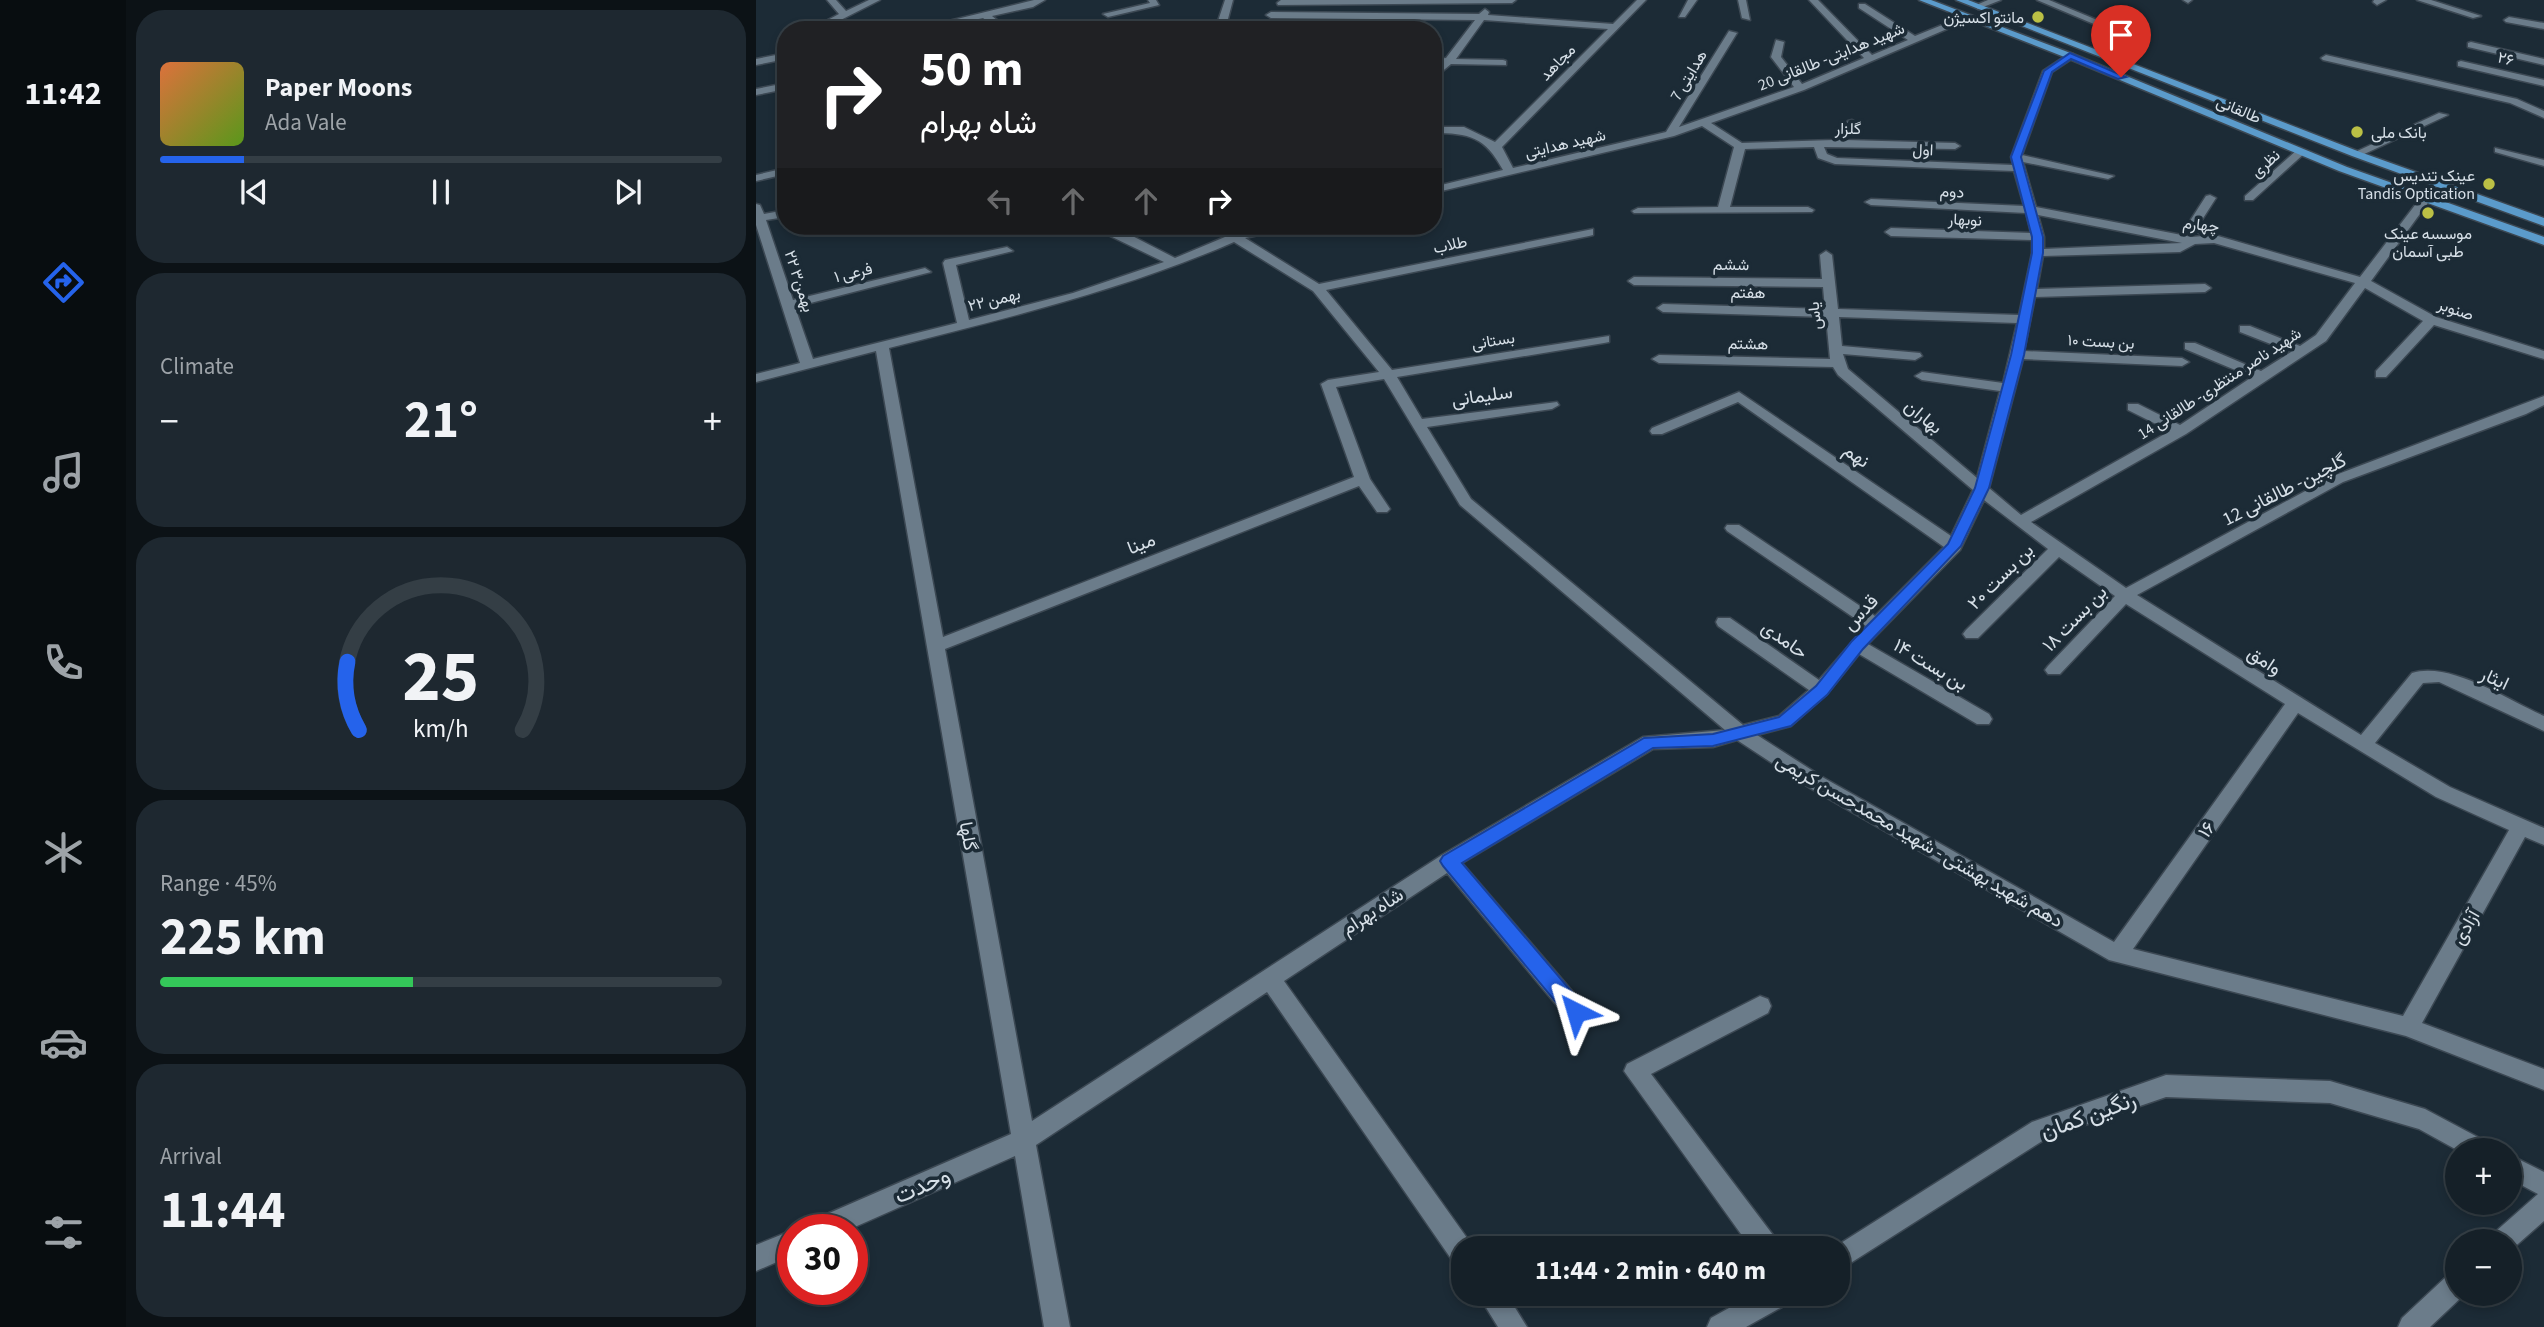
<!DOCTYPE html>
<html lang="en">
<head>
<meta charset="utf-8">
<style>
	:root { --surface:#152028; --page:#1e2830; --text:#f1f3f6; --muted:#9da3a8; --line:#343e45; --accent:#2563eb }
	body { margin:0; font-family:"Source Sans 3",Vazirmatn,sans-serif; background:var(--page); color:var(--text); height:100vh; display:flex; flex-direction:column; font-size:26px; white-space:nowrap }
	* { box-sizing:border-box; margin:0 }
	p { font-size:23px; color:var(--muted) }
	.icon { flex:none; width:38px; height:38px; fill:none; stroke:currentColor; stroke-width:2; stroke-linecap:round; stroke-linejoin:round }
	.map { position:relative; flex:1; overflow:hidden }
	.panel { display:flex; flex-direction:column; gap:10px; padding:10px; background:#0c1216; width:630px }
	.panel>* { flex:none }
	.guide { position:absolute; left:21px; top:21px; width:665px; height:214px; border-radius:28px; box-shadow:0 4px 10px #0003,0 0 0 2px var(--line); background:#202124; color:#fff; overflow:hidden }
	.tools { position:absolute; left:1689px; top:1138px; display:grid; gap:14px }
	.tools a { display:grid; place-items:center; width:77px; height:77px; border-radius:50%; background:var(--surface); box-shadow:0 4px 10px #0003,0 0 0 2px var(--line); font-size:35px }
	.speed { position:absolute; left:21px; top:1214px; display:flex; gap:14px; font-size:35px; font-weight:700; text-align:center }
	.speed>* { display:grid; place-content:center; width:91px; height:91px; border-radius:50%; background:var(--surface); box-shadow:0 4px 10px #0003,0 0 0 2px var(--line); line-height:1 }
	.speed .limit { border:10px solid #d22; background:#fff; color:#111 }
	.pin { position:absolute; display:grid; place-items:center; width:60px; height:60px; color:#fff; margin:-72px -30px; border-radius:50% 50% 50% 0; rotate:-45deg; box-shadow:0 0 7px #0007 }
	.pin .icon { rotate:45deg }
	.me { position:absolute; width:77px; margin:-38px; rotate:320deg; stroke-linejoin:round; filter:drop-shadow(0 0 5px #0008) }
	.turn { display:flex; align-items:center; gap:24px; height:147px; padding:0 28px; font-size:32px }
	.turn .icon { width:91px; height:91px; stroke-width:2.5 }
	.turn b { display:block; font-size:49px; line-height:60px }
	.lanes { display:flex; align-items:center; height:66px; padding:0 28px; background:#0003; justify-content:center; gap:35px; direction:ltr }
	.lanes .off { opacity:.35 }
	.big { font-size:52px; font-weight:700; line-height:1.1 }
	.panel .widget { flex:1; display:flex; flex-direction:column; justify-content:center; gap:10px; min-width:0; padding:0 24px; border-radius:28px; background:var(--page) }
	.panel .dial { align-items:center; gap:0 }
	.dial svg { height:182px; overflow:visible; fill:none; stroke:var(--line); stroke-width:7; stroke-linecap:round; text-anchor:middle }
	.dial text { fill:var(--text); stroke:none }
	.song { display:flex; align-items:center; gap:21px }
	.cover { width:84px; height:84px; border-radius:10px; background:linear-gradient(135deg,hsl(20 70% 55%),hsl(90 70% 35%)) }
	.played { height:7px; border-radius:4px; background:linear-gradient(90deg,var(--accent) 15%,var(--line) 15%) }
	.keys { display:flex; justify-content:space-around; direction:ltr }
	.heat { display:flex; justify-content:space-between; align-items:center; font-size:38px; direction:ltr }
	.charge { height:10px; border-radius:5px; background:linear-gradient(90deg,#34c759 45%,var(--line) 0) }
	.trip { position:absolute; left:695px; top:1236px; width:399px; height:70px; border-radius:28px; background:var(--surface); box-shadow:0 4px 10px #0003,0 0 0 2px var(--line); font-weight:700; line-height:70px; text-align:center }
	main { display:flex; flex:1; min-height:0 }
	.tabs { display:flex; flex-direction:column; width:126px; justify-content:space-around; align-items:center; background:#080d10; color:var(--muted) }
	.tabs .icon { width:49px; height:49px }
	.tabs .on { color:var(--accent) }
	.tabs b { font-size:32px; color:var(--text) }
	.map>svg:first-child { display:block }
</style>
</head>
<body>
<main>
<nav class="tabs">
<b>11:42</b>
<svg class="icon on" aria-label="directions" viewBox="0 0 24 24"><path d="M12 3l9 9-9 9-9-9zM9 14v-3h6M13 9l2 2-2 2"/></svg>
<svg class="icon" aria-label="music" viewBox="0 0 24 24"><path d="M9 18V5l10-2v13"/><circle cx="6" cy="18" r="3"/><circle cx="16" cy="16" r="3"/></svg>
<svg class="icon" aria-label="phone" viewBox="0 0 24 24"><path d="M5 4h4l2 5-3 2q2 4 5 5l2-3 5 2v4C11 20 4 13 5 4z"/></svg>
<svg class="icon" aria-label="climate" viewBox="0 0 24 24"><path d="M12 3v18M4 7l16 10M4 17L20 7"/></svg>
<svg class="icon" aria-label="car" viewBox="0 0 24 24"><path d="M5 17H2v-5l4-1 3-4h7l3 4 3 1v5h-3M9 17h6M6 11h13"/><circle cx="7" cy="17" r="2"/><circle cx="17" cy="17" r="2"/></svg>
<svg class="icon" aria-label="filters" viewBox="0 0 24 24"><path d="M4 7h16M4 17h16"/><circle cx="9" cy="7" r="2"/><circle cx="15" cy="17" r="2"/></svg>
</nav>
<section class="panel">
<div class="widget">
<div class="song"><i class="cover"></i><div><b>Paper Moons</b><p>Ada Vale</p></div></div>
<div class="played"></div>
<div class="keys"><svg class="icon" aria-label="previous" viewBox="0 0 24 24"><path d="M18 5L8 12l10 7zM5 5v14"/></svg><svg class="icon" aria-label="pause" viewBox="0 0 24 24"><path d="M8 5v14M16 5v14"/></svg><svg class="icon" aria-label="next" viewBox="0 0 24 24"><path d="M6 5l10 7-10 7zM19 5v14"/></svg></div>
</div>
<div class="widget"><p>Climate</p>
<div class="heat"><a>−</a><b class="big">21°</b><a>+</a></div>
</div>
<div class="widget dial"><svg viewBox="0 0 100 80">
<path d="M14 69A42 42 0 1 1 86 69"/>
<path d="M14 69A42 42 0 0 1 9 39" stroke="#2563eb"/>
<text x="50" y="56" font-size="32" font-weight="700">25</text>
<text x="50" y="72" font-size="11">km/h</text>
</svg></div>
<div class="widget"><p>Range · 45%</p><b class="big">225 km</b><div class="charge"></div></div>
<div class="widget"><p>Arrival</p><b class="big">11:44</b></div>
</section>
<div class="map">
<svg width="1788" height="1327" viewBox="0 0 1788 1327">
	<rect width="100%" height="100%" fill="#1c2b36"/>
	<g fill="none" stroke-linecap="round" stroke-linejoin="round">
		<g stroke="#3c4853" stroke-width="3">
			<path id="minor" d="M 71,0 L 80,0 L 90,11 L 113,0 L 124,0 L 65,30 L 53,30 L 83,14 Z
				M 278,0 L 289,0 L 277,7 L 236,16 L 253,30 L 243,30 L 227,18 L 174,30 L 156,30 Z
				M 392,0 L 400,0 L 403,5 L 352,17 L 347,14 L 394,3 Z
				M 469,0 L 477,0 L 469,30 L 459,30 Z
				M 525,0 L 760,0 L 756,3 L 522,5 L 521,3 Z
				M 881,0 L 890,0 L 746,147 L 757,168 L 910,132 L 973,31 L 981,33 L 923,127 L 1038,87 L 1015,57 L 1020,40 L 1028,42 L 1025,57 L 1046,84 L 1108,58 L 1053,0 L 1062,0 L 1116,55 L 1152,40 L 1103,8 L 1103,4 L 1109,4 L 1159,36 L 1211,15 L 1219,17 L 1048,90 L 955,123 L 986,143 L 1078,140 L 1092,121 L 1096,120 L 1101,123 L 1089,140 L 1199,143 L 1204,146 L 1199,149 L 1068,147 L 1071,154 L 1081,158 L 1257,165 L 1255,157 L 1287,71 L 1314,53 L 1317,54 L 1317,58 L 1296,72 L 1266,155 L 1358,176 L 1352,179 L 1267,162 L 1280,207 L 1436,237 L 1447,236 L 1432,224 L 1450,196 L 1454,195 L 1460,198 L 1444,223 L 1462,236 L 1604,277 L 1666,196 L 1674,196 L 1674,200 L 1615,281 L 1680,317 L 1788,351 L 1788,359 L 1678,325 L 1630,377 L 1620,377 L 1620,371 L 1667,321 L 1609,288 L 1570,341 L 1430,434 L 1275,522 L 1370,588 L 1577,476 L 1788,396 L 1788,405 L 1770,414 L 1587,482 L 1381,595 L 1605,735 L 1656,673 C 1694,661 1752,700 1788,716 L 1788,731 L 1683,682 L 1667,683 L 1619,743 L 1694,787 L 1788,828 L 1788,845 L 1769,837 L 1666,1023 L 1788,1069 L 1788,1090 L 1650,1036 L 1353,960 L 1054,788 L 981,740 L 957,747 L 897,749 L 706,863 L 828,1005 L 831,1012 L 828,1019 L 820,1022 L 812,1019 L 691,873 L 528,981 L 716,1245 L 717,1248 L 707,1248 L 707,1267 L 698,1263 L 511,992 L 280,1145 L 314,1327 L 288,1327 L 259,1156 L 92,1230 L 52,1230 L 55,1221 L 255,1134 L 120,351 L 0,382 L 0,374 L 44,363 L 0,225 L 0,204 L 4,205 L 8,214 L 30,210 L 30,217 L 10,220 L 37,300 L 169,268 L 175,272 L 39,307 L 57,359 L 201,323 L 187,263 L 189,260 L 251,247 L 257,251 L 200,265 L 213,320 L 317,293 L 408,262 L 350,234 L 345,226 L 357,226 L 419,258 L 469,237 L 444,226 L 460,226 L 480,233 L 512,226 L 532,226 L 530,229 L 489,238 L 563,284 L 837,229 L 837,235 L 833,236 L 570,290 L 636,370 L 853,336 L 853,342 L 848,343 L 641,377 L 666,419 L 801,402 L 803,405 L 796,409 L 671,427 L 715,499 L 987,725 L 1023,716 L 1053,690 L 962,626 L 960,622 L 962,618 L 974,618 L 1063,680 L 1110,626 L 971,531 L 969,528 L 971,525 L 983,525 L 1119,616 L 1188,547 L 982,402 L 906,434 L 896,434 L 894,431 L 896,428 L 983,392 L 1195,536 L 1217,490 L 1082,375 L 1077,367 L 903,363 L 896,359 L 903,355 L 1074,359 L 1070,317 L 907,312 L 901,308 L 907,304 L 1069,309 L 1067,287 L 878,285 L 872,281 L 878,277 L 1066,279 L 1064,255 L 1070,251 L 1076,255 L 1082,309 L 1263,315 L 1276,253 L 1276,240 L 1135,236 L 1129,232 L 1135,228 L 1275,233 L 1270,213 L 1115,205 L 1109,202 L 1115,199 L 1268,206 L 1258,171 L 1079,164 L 1062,158 L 1058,147 L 989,149 L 974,207 L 1052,207 L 1058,210 L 1056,212 L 878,213 L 876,211 L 882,208 L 962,207 L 978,147 L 946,126 L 918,136 L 677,193 L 677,187 L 747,170 C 729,137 714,133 677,133 L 677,127 L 708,127 L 739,142 L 852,29 L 728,20 L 700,59 L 747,60 L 750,61 L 750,65 L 695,64 L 677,79 L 677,70 L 684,64 L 681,63 L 681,59 L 690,58 L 719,20 L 515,18 L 510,15 L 515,12 L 723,14 L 729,9 L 733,12 L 732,15 L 857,24 ZM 1282,215 L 1426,243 L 1288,249 L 1288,237 ZM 478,242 L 557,291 L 623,372 L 572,380 L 565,384 L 598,477 L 187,637 L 133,348 C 251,318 367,290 478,242 ZM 1458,243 L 1599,283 L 1560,335 L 1544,346 L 1494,326 L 1484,326 L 1484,332 L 1535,352 L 1505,371 L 1439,343 L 1429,343 L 1429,349 L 1496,377 L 1424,425 L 1382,404 L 1372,404 L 1372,410 L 1414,431 L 1265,515 L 1233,488 L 1267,359 L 1426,366 L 1433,362 L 1426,358 L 1268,351 L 1279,297 L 1449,292 L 1455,288 L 1449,284 L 1281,289 L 1287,256 L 1424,252 L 1439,244 ZM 1083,317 L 1261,323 L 1247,383 L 1166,372 L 1159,376 L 1166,380 L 1244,391 L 1221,478 L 1092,369 L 1087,354 L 1159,360 L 1166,356 L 1164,353 L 1086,346 ZM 628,379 L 704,505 L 969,730 L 887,737 L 686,855 L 276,1121 L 189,649 L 603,486 L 621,512 L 631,512 L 634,509 L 614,479 L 580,387 ZM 1228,500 L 1292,549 L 1210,630 L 1207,634 L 1210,638 L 1222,638 L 1303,557 L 1359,596 L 1292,666 L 1289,670 L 1292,674 L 1304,674 L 1370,604 L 1529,704 L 1358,942 L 1068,778 L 1001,735 L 1035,726 L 1071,694 L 1103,654 L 1221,724 L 1233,724 L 1236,719 L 1233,714 L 1112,644 L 1204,550 ZM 1542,713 L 1680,797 L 1753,830 L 1647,1016 L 1377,949 Z
				M 932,0 L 941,0 L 929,17 L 923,17 Z
				M 982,0 L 990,0 L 994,20 L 986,18 Z
				M 1232,0 L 1245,0 L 1222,9 L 1218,6 Z
				M 1281,0 L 1293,0 L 1353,25 L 1345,27 Z
				M 1427,0 L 1436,0 L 1432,3 Z
				M 1618,0 L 1630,0 L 1621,5 L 1617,2 Z
				M 1661,0 L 1675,0 L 1725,16 L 1717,18 Z
				M 1753,17 L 1788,23 L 1788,29 L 1750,22 L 1748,20 Z
				M 1715,42 L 1788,59 L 1788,65 L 1712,47 L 1712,43 Z
				M 30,53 L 30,59 L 0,65 L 0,59 Z
				M 1570,55 L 1761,99 L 1788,111 L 1788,118 L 1754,103 L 1567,60 L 1565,58 Z
				M 1705,61 L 1788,80 L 1788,86 L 1702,66 L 1702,62 Z
				M 30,83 L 30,89 L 0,95 L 0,89 Z
				M 1683,113 L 1692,115 L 1604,156 L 1595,154 Z
				M 1739,148 L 1788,160 L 1788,166 L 1739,152 Z
				M 1541,150 L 1550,152 L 1497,200 L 1489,200 L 1489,196 Z
				M 30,168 L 30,174 L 0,181 L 0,175 Z
				M 1004,996 L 1012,999 L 1015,1006 L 1012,1013 L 895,1074 L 1020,1239 L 1023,1248 L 995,1248 L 868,1071 L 871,1064 Z
				M 1410,1075 L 1574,1081 L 1669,1109 L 1731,1142 L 1735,1150 L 1701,1150 L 1663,1129 L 1574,1103 L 1410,1097 L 1291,1138 L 1082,1271 L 1082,1248 L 1077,1248 L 1276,1122 Z
				M 1754,1155 L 1788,1172 L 1788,1221 L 1754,1251 L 1754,1241 L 1736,1241 L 1739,1232 L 1782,1194 L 1754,1179 Z
				M 37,1230 L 37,1255 L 0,1271 L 0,1245 Z
				M 1701,1271 L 1701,1293 L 1710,1293 L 1674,1327 L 1642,1327 L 1646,1318 L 1692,1275 Z
				M 721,1293 L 750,1293 L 771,1327 L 742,1327 Z
				M 1000,1293 L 1039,1293 L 1035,1302 L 990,1327 L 951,1327 L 955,1318 Z"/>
		</g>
		<g stroke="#3c4853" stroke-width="3">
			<path id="major" d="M 1163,0 L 1175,0 L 1317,54 L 1591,167 L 1788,237 L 1788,245 L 1583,171 L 1311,58 Z
				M 1200,0 L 1212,0 L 1604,152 L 1788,218 L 1788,226 L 1596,156 Z"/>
		</g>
		<use href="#minor" fill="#6b7c8a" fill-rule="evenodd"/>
		<use href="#major" fill="#5b9bcb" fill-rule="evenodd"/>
	</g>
	<path fill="#2563eb" stroke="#184099" stroke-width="2" d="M 1314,53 L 1370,77 L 1362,79 L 1315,59 L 1296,72 L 1265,157 L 1287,237 L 1287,253 L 1268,355 L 1233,488 L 1205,546 L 1107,649 L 1071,695 L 1035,726 L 957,746 L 897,748 L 706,863 L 827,1005 L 830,1012 L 827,1018 L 820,1020 L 813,1018 L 687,866 L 684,861 L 687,856 L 888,738 L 957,734 L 1023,717 L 1060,686 L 1096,641 L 1192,544 L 1219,488 L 1255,355 L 1276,253 L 1276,237 L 1255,157 L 1288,71 Z"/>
	<g fill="#bbc045" stroke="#1c2b36" stroke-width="2.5">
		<circle cx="1282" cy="17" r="7"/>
		<circle cx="1601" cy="132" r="7"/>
		<circle cx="1733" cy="184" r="7"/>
		<circle cx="1672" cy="213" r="7"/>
	</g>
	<g text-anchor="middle" stroke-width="7" stroke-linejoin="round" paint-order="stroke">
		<g font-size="16" fill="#d7e0e8" stroke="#1c2b36" text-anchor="end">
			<text x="1268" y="23">مانتو اكسيژن</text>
			<text x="1615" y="138" text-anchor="start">بانک ملی</text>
			<text x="1719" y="181">عینک تندیس<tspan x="1719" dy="18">Tandis Optication</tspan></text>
			<text x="1672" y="239" text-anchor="middle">موسسه عینک<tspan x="1672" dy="18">طبی آسمان</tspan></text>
		</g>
		<g font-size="16" fill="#d7e0e8" stroke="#1c2b36">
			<text transform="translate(1075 56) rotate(-22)" y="6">شهید هدایتی- طالقانی 20</text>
			<text transform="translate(1750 58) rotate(13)" y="6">۲۶</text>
			<text transform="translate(801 62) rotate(-46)" y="6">مجاهد</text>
			<text transform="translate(932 75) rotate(-59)" y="6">هدایتی 7</text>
			<text transform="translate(1483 109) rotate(23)" y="6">طالقانی</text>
			<text transform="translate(1092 128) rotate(1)" y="6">گلزار</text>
			<text transform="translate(809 143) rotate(-13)" y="6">شهید هدایتی</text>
			<text transform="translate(1167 149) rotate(2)" y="6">اول</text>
			<text transform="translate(1509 163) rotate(-42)" y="6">نظری</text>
			<text transform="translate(1196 191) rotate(3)" y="6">دوم</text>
			<text transform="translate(1209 219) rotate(2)" y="6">نوبهار</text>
			<text transform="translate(1445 224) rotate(6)" y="6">چهارم</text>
			<text transform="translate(694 244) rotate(-12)" y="6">طلاب</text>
			<text transform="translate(975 264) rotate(1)" y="6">ششم</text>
			<text transform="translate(97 272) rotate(-14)" y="6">فرعی ۱</text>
			<text transform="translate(44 281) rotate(72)" y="6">۲۲ بهمن۳</text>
			<text transform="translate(992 292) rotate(1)" y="6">هفتم</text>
			<text transform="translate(238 299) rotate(-14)" y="6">۲۲ بهمن</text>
			<text transform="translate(1700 309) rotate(19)" y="6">صنوبر</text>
			<text transform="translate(1058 316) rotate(-96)" y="6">یاس</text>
			<text transform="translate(737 340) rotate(-9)" y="6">بستانی</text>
			<text transform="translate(1345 341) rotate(3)" y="6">بن بست ۱۰</text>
			<text transform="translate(992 343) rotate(1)" y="6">هشتم</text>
			<text transform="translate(1463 383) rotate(-33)" y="6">شهید ناصر منتظری- طالقانی 14</text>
		</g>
		<g font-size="19" fill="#d7e0e8" stroke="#1c2b36">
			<text transform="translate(726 395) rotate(-8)" y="7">سلیمانی</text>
			<text transform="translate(1168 416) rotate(39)" y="7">بهاران</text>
			<text transform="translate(1101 455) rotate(35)" y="7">نهم</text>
			<text transform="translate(1528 489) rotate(-27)" y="7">گلچین- طالقانی 12</text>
			<text transform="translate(385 543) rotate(-21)" y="7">مینا</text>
			<text transform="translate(1244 576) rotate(-45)" y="7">بن بست ۲۰</text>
			<text transform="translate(1104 612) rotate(-46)" y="7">قدس</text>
			<text transform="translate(1318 618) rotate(-46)" y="7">بن بست ۱۸</text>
			<text transform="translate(1029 639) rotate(35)" y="7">حامدی</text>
			<text transform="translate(1509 660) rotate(33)" y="7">وامق</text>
			<text transform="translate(1175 664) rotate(31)" y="7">بن بست ۱۴</text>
			<text transform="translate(1739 678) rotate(25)" y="7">ایثار</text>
			<text transform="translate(1450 829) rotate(-55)" y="7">۱۶</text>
			<text transform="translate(213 836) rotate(80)" y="7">گلها</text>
			<text transform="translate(1164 840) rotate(30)" y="7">دهم شهید بهشتی - شهید محمدحسن کریمی</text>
			<text transform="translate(616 911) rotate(-33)" y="7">شاه بهرام</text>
			<text transform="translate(1709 927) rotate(-60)" y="7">آزادی</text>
		</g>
		<g font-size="23" fill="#d7e0e8" stroke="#1c2b36">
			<text transform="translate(1332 1115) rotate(-20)" y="8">رنگین کمان</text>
			<text transform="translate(166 1185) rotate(-24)" y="8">وحدت</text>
		</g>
	</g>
</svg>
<div class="tools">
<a>+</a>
<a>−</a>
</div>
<div class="speed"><div class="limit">30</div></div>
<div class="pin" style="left:1365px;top:77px;background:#d93025"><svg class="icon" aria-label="arrive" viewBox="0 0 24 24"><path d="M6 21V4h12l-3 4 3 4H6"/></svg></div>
<svg class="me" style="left:820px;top:1012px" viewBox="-20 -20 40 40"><path d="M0-17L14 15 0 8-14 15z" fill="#2563eb" stroke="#fff" stroke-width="4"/></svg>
<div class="trip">11:44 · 2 min · 640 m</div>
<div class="guide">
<div class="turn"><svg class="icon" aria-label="right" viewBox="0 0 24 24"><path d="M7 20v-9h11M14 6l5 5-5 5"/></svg><div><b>50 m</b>شاه بهرام</div></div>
<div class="lanes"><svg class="icon off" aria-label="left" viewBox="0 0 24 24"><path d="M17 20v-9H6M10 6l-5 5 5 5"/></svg><svg class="icon off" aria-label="ahead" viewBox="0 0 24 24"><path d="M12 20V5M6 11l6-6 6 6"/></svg><svg class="icon off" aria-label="ahead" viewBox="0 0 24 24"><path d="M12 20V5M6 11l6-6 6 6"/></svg><svg class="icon" aria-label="right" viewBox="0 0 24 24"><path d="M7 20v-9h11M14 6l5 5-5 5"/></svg></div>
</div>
</div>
</main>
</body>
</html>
